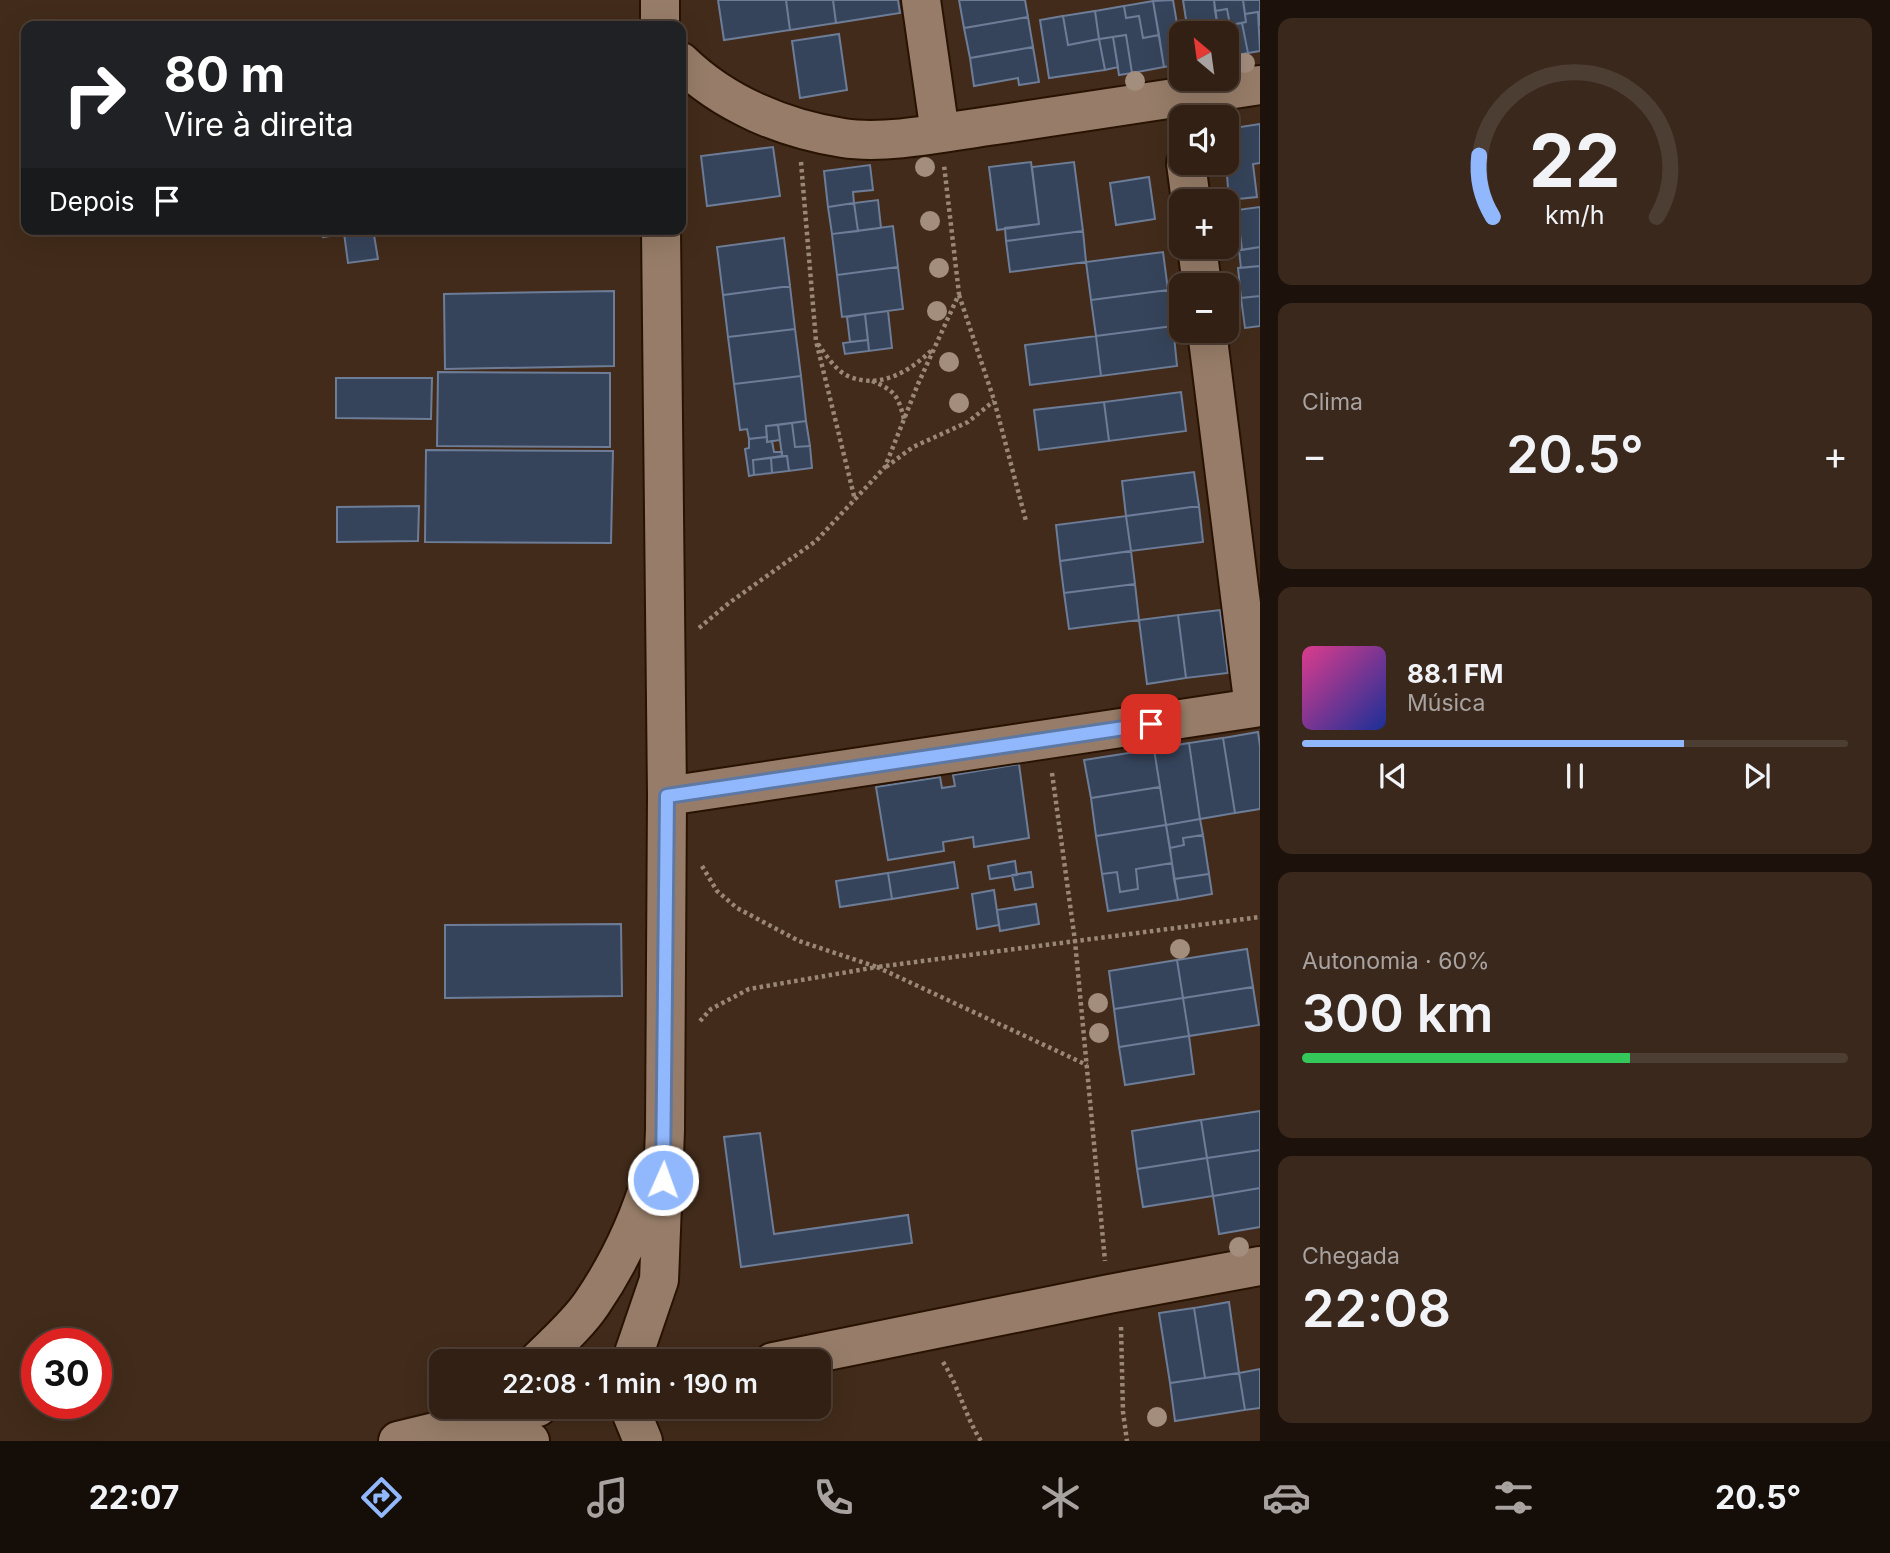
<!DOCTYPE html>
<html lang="pt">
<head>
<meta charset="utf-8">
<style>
	:root { --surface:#322014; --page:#3a281d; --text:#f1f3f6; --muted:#a8a3a0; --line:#4d3e34; --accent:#91b8fd }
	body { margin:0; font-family:Inter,sans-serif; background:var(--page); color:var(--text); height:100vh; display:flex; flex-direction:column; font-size:26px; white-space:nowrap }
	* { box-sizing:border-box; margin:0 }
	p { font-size:23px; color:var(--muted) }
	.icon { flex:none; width:38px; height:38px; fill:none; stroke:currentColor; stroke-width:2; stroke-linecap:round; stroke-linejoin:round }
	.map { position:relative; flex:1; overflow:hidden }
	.details { display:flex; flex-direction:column; gap:18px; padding:18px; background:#1c120b; width:630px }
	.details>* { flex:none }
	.banner { position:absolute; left:21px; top:21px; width:665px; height:214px; border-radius:14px; box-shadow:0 7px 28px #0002,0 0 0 2px var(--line); background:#202124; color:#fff; overflow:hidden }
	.needle { width:46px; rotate:331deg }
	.fabs { position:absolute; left:1169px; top:21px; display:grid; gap:14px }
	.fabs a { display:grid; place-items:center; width:70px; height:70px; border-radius:14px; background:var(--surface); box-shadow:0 7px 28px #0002,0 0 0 2px var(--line); font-size:35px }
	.speed { position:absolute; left:21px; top:1328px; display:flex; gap:14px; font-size:35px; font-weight:700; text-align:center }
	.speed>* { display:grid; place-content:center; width:91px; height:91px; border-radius:50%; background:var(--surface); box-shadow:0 7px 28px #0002,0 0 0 2px var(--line); line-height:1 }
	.speed .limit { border:10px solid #d22; background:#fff; color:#111 }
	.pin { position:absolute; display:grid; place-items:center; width:60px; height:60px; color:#fff; margin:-30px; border-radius:14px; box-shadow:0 4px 10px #0006 }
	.me { position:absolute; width:77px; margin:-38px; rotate:2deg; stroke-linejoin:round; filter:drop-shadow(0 0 5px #0008) }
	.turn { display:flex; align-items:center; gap:24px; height:147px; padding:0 28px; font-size:32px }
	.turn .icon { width:91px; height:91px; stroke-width:2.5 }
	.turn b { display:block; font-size:49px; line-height:60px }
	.then { display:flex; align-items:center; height:66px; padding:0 28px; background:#0003; gap:14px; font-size:26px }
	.big { font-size:52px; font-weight:600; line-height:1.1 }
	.details .card { flex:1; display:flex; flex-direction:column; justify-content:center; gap:10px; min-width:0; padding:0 24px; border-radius:14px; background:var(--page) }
	.details .dial { align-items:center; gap:0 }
	.dial svg { height:182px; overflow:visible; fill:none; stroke:var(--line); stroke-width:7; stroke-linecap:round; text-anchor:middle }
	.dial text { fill:var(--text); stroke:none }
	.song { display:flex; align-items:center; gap:21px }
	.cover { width:84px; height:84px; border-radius:10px; background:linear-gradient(135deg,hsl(330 70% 55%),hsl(230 70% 35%)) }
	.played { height:7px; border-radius:4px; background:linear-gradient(90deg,var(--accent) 70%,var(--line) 70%) }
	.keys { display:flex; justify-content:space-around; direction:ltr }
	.heat { display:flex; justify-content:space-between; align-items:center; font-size:38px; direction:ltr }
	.charge { height:10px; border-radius:5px; background:linear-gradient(90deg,#34c759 60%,var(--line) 0) }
	.trip { position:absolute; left:429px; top:1349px; width:402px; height:70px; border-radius:14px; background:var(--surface); box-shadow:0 7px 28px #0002,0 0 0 2px var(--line); font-weight:600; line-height:70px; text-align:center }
	.dock { display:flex; height:112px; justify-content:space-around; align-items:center; background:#140d08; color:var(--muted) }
	.dock .icon { width:49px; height:49px }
	.dock .on { color:var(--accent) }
	.dock b { font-size:32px; color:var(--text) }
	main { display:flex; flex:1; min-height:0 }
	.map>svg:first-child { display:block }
</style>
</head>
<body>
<main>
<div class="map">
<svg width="1260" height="1441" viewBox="0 0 1260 1441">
	<rect width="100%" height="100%" fill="#422b1a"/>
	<path fill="#36445b" stroke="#6d7c97" stroke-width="2" d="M 718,0 L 786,0 L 790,30 L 724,40 Z
		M 786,0 L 833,0 L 836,23 L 790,30 Z
		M 833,0 L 898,0 L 900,13 L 836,23 Z
		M 959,0 L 1025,0 L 1028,17 L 964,28 Z
		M 1173,0 L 1181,47 L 1181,64 L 1164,67 L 1153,1 Z
		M 1183,0 L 1214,0 L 1217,21 L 1187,26 Z
		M 1214,0 L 1243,0 L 1246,22 L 1230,25 L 1227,9 L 1215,11 Z
		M 1243,0 L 1260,0 L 1260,26 L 1258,12 L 1245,14 Z
		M 1153,1 L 1159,35 L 1143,38 L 1139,16 L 1126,18 L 1124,6 Z
		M 1124,6 L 1126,18 L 1139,16 L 1143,38 L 1159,35 L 1164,67 L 1132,73 L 1126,35 L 1099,39 L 1095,11 Z
		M 1227,9 L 1230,25 L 1242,23 L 1248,53 L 1227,57 L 1227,33 L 1219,33 L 1215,11 Z
		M 1095,11 L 1099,39 L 1068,45 L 1063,16 Z
		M 1258,12 L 1260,51 L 1248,53 L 1242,23 L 1246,22 L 1245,14 Z
		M 1063,16 L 1068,45 L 1099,39 L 1105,70 L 1049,78 L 1040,20 Z
		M 1028,17 L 1033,47 L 970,58 L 964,28 Z
		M 1217,21 L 1219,33 L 1189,33 L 1187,26 Z
		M 839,34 L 847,90 L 800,98 L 792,41 Z
		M 1126,35 L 1132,73 L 1119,75 L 1113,37 Z
		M 1113,37 L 1118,67 L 1105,70 L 1099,39 Z
		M 1033,47 L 1039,82 L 1019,85 L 1018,78 L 974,86 L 970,58 Z
		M 1260,124 L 1260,163 L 1253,164 L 1257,197 L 1229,200 L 1226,163 L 1227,129 Z
		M 773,147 L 780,196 L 707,206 L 701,156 Z
		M 1031,162 L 1039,224 L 997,230 L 989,167 Z
		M 1074,162 L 1083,231 L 1006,241 L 1005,228 L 1039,224 L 1032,167 Z
		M 870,165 L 873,190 L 853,192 L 854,203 L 828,207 L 824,171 Z
		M 1149,177 L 1155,219 L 1116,225 L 1110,183 Z
		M 878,200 L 881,228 L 858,231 L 854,203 Z
		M 854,203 L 858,231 L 832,234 L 828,207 Z
		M 1260,207 L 1260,247 L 1242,250 L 1237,210 Z
		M 893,226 L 898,267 L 837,275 L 832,234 Z
		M 322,229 L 374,229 L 323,237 Z
		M 373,229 L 378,259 L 348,263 L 344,233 Z
		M 1083,231 L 1086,262 L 1010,272 L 1006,241 Z
		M 784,238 L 790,286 L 723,295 L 717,247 Z
		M 1260,247 L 1260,266 L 1241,268 L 1239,250 Z
		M 1163,252 L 1168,290 L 1091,300 L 1086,262 Z
		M 1260,266 L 1260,296 L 1241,298 L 1238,268 Z
		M 898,267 L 903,309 L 842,317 L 837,275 Z
		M 790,286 L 795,329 L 728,337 L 723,295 Z
		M 1168,290 L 1173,326 L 1096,336 L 1091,300 Z
		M 614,291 L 614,366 L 445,369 L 444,294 Z
		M 1260,296 L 1260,326 L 1245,328 L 1241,298 Z
		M 888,311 L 892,348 L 869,351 L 865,314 Z
		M 865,314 L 868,340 L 850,342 L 847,317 Z
		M 1173,326 L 1177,366 L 1101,376 L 1096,336 Z
		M 795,329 L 801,376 L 734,384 L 728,337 Z
		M 1096,336 L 1101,376 L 1030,385 L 1025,345 Z
		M 868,340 L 869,351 L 845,354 L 843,343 Z
		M 438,372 L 610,373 L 610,447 L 437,446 Z
		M 801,376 L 806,421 L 766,426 L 767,437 L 749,439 L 747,429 L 740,430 L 734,384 Z
		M 336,378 L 432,378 L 431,419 L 336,418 Z
		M 1181,392 L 1186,431 L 1109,441 L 1104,402 Z
		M 1104,402 L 1109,441 L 1039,450 L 1034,410 Z
		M 806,421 L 810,446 L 795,447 L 792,423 Z
		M 792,423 L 795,447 L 810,446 L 812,468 L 789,471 L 787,456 L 782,456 L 778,425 Z
		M 778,425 L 780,440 L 767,442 L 766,426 Z
		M 767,437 L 767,442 L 772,441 L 774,452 L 782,452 L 782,456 L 753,460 L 754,475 L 749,476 L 745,449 L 749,448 L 749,439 Z
		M 426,450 L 613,451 L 611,543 L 425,542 Z
		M 787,456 L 789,471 L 772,473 L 771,458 Z
		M 771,458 L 772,473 L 754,475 L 753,460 Z
		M 1194,472 L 1199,506 L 1126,516 L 1122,481 Z
		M 419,506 L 418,541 L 337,542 L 337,507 Z
		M 1199,506 L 1203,542 L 1131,551 L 1126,516 Z
		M 1126,516 L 1131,551 L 1060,561 L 1056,525 Z
		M 1131,551 L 1135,584 L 1064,593 L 1060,561 Z
		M 1135,584 L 1139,620 L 1069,629 L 1064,593 Z
		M 1220,610 L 1228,673 L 1186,678 L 1178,615 Z
		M 1178,615 L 1186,678 L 1147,684 L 1139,620 Z
		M 1258,732 L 1260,746 L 1260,809 L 1235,813 L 1223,738 Z
		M 1223,738 L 1235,813 L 1200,819 L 1189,743 Z
		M 1189,743 L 1200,819 L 1166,825 L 1154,749 Z
		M 1154,749 L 1160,787 L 1091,798 L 1084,760 Z
		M 1019,764 L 1029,838 L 974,847 L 973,837 L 943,842 L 944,851 L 888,860 L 876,787 L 940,777 L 942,788 L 955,786 L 953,775 Z
		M 1160,787 L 1166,825 L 1096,836 L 1091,798 Z
		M 1200,819 L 1203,835 L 1183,838 L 1184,845 L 1170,848 L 1166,825 Z
		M 1166,825 L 1172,863 L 1136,869 L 1138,889 L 1120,892 L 1117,872 L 1102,874 L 1096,836 Z
		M 1203,835 L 1209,874 L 1174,879 L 1170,848 L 1184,845 L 1183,838 Z
		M 1015,861 L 1017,875 L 990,879 L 988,866 Z
		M 954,862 L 958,888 L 892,899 L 888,873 Z
		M 1172,863 L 1178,900 L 1108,911 L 1102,874 L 1117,872 L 1120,892 L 1138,889 L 1136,869 Z
		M 1031,872 L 1033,887 L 1015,890 L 1012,875 Z
		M 888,873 L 892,899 L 840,907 L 836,881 Z
		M 1209,874 L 1212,894 L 1178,900 L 1174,879 Z
		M 994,890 L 999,925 L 977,929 L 972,894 Z
		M 1036,904 L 1039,924 L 1000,931 L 997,910 Z
		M 621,924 L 622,996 L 445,998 L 445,925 Z
		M 1247,949 L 1253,987 L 1183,998 L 1177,960 Z
		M 1177,960 L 1183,998 L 1114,1009 L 1109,971 Z
		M 1253,987 L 1259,1025 L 1189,1036 L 1183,998 Z
		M 1183,998 L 1189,1036 L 1119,1047 L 1114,1009 Z
		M 1189,1036 L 1194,1074 L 1125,1085 L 1119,1047 Z
		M 1260,1111 L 1260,1150 L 1207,1158 L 1201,1120 Z
		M 1201,1120 L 1207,1158 L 1137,1169 L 1132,1131 Z
		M 760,1133 L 774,1234 L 908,1215 L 912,1243 L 741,1267 L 724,1137 Z
		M 1260,1150 L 1260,1188 L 1213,1196 L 1207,1158 Z
		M 1207,1158 L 1213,1196 L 1143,1207 L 1137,1169 Z
		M 1260,1188 L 1260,1227 L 1219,1234 L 1213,1196 Z
		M 1229,1302 L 1239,1373 L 1205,1378 L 1194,1308 Z
		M 1194,1308 L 1205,1378 L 1170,1383 L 1159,1313 Z
		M 1260,1369 L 1260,1408 L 1245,1410 L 1239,1373 Z
		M 1239,1373 L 1245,1410 L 1175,1421 L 1170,1383 Z"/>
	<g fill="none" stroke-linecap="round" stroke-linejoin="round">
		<g stroke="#281303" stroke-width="42">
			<path id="minor" d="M 921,0 L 940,133
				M 660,26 L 660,0
				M 681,62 C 724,104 784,129 843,138 C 888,145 951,131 996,125 C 1084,112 1172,99 1260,85
				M 1186,163 L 1191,201
				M 1197,247 L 1202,285
				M 1207,331 L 1254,708 L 1260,707
				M 667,796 L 1254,708
				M 537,1362 C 556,1343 578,1324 592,1303 C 618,1265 639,1220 652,1176
				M 631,1362 L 659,1280 L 665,1130 L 667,796 L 661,229
				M 773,1362 L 1109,1294 L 1260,1266
				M 629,1407 L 643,1441
				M 470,1429 L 530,1441
				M 398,1441 L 538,1407"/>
		</g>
		<path stroke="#9a8778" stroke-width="4.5" stroke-dasharray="3.5 3.5" stroke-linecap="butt" d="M 801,162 L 816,341 L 855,500
			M 959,295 L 994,400 L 1026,521
			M 818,344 C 826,355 835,370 848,376 C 880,390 910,371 932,350
			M 872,381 C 894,390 898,395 904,419
			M 886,467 L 913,447 L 968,422 L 994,401
			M 699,628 L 729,603 L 816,541 L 885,467 L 918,384 L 959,294 L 944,165
			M 1052,773 L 1075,941 L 1105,1261
			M 702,866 L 717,891 L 737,908 L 799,941 L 877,967 L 1260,917
			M 700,1021 L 711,1009 L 749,989 L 877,967 L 1087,1065
			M 1121,1327 L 1123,1412 L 1127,1441
			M 943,1362 C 959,1387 965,1416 981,1441"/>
		<use href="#minor" stroke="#977d69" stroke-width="38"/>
	</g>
	<g fill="#a38d7d">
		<circle cx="1245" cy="63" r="10"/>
		<circle cx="1135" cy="81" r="10"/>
		<circle cx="925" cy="167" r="10"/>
		<circle cx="930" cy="221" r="10"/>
		<circle cx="939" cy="268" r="10"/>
		<circle cx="937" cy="311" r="10"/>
		<circle cx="949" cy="362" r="10"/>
		<circle cx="959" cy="403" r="10"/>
		<circle cx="1180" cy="949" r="10"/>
		<circle cx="1098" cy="1003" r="10"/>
		<circle cx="1099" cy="1033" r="10"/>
		<circle cx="1239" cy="1247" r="10"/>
		<circle cx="1157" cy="1417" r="10"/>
	</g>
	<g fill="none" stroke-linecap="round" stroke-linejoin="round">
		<g stroke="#5e78a4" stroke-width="18">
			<path id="route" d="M 663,1180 L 667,796 L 1151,724"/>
		</g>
		<use href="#route" stroke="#91b8fd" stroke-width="12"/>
	</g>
</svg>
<div class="fabs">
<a><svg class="needle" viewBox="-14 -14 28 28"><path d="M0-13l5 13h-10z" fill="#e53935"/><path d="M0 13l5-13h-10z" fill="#a8a3a0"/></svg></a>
<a><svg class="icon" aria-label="sound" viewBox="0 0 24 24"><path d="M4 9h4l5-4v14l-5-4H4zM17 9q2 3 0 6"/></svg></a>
<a>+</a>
<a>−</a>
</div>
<div class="speed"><div class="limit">30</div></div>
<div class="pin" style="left:1151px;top:724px;background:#d93025"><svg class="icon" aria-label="arrive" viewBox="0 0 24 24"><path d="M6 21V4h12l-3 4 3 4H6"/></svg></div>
<svg class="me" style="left:663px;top:1180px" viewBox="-20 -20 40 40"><circle r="17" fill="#91b8fd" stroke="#fff" stroke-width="3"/><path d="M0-11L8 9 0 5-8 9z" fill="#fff"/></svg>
<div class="trip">22:08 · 1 min · 190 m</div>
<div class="banner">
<div class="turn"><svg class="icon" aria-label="right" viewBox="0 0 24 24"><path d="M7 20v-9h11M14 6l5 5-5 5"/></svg><div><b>80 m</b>Vire à direita</div></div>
<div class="then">Depois<svg class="icon" aria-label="arrive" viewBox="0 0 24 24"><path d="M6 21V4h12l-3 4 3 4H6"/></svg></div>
</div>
</div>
<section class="details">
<div class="card dial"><svg viewBox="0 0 100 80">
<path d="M14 69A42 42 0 1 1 86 69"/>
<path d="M14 69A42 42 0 0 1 8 42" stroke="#91b8fd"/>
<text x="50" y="56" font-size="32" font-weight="700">22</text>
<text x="50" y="72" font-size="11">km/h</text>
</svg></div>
<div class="card"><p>Clima</p>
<div class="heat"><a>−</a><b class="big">20.5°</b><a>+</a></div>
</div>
<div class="card">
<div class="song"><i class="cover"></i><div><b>88.1 FM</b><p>Música</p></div></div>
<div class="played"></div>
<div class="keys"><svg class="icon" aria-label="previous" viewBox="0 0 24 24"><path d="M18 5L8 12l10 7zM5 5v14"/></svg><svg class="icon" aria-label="pause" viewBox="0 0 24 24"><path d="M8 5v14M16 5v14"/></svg><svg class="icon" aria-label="next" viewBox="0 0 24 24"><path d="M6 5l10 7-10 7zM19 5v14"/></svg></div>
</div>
<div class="card"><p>Autonomia · 60%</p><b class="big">300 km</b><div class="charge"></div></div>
<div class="card"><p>Chegada</p><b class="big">22:08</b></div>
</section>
</main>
<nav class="dock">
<b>22:07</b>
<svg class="icon on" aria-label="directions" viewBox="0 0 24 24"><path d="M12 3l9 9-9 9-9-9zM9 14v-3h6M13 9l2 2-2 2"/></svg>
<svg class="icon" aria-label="music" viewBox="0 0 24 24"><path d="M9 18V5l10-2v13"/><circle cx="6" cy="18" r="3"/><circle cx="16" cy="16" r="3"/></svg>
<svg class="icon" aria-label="phone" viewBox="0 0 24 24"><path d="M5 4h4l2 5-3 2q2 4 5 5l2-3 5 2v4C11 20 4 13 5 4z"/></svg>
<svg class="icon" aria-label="climate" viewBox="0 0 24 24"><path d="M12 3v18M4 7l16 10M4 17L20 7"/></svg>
<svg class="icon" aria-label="car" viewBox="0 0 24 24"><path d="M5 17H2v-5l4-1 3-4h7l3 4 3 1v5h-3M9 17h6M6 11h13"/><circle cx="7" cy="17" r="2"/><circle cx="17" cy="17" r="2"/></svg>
<svg class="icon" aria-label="filters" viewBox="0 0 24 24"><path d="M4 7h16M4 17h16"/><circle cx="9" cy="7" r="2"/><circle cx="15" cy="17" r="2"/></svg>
<b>20.5°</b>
</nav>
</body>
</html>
